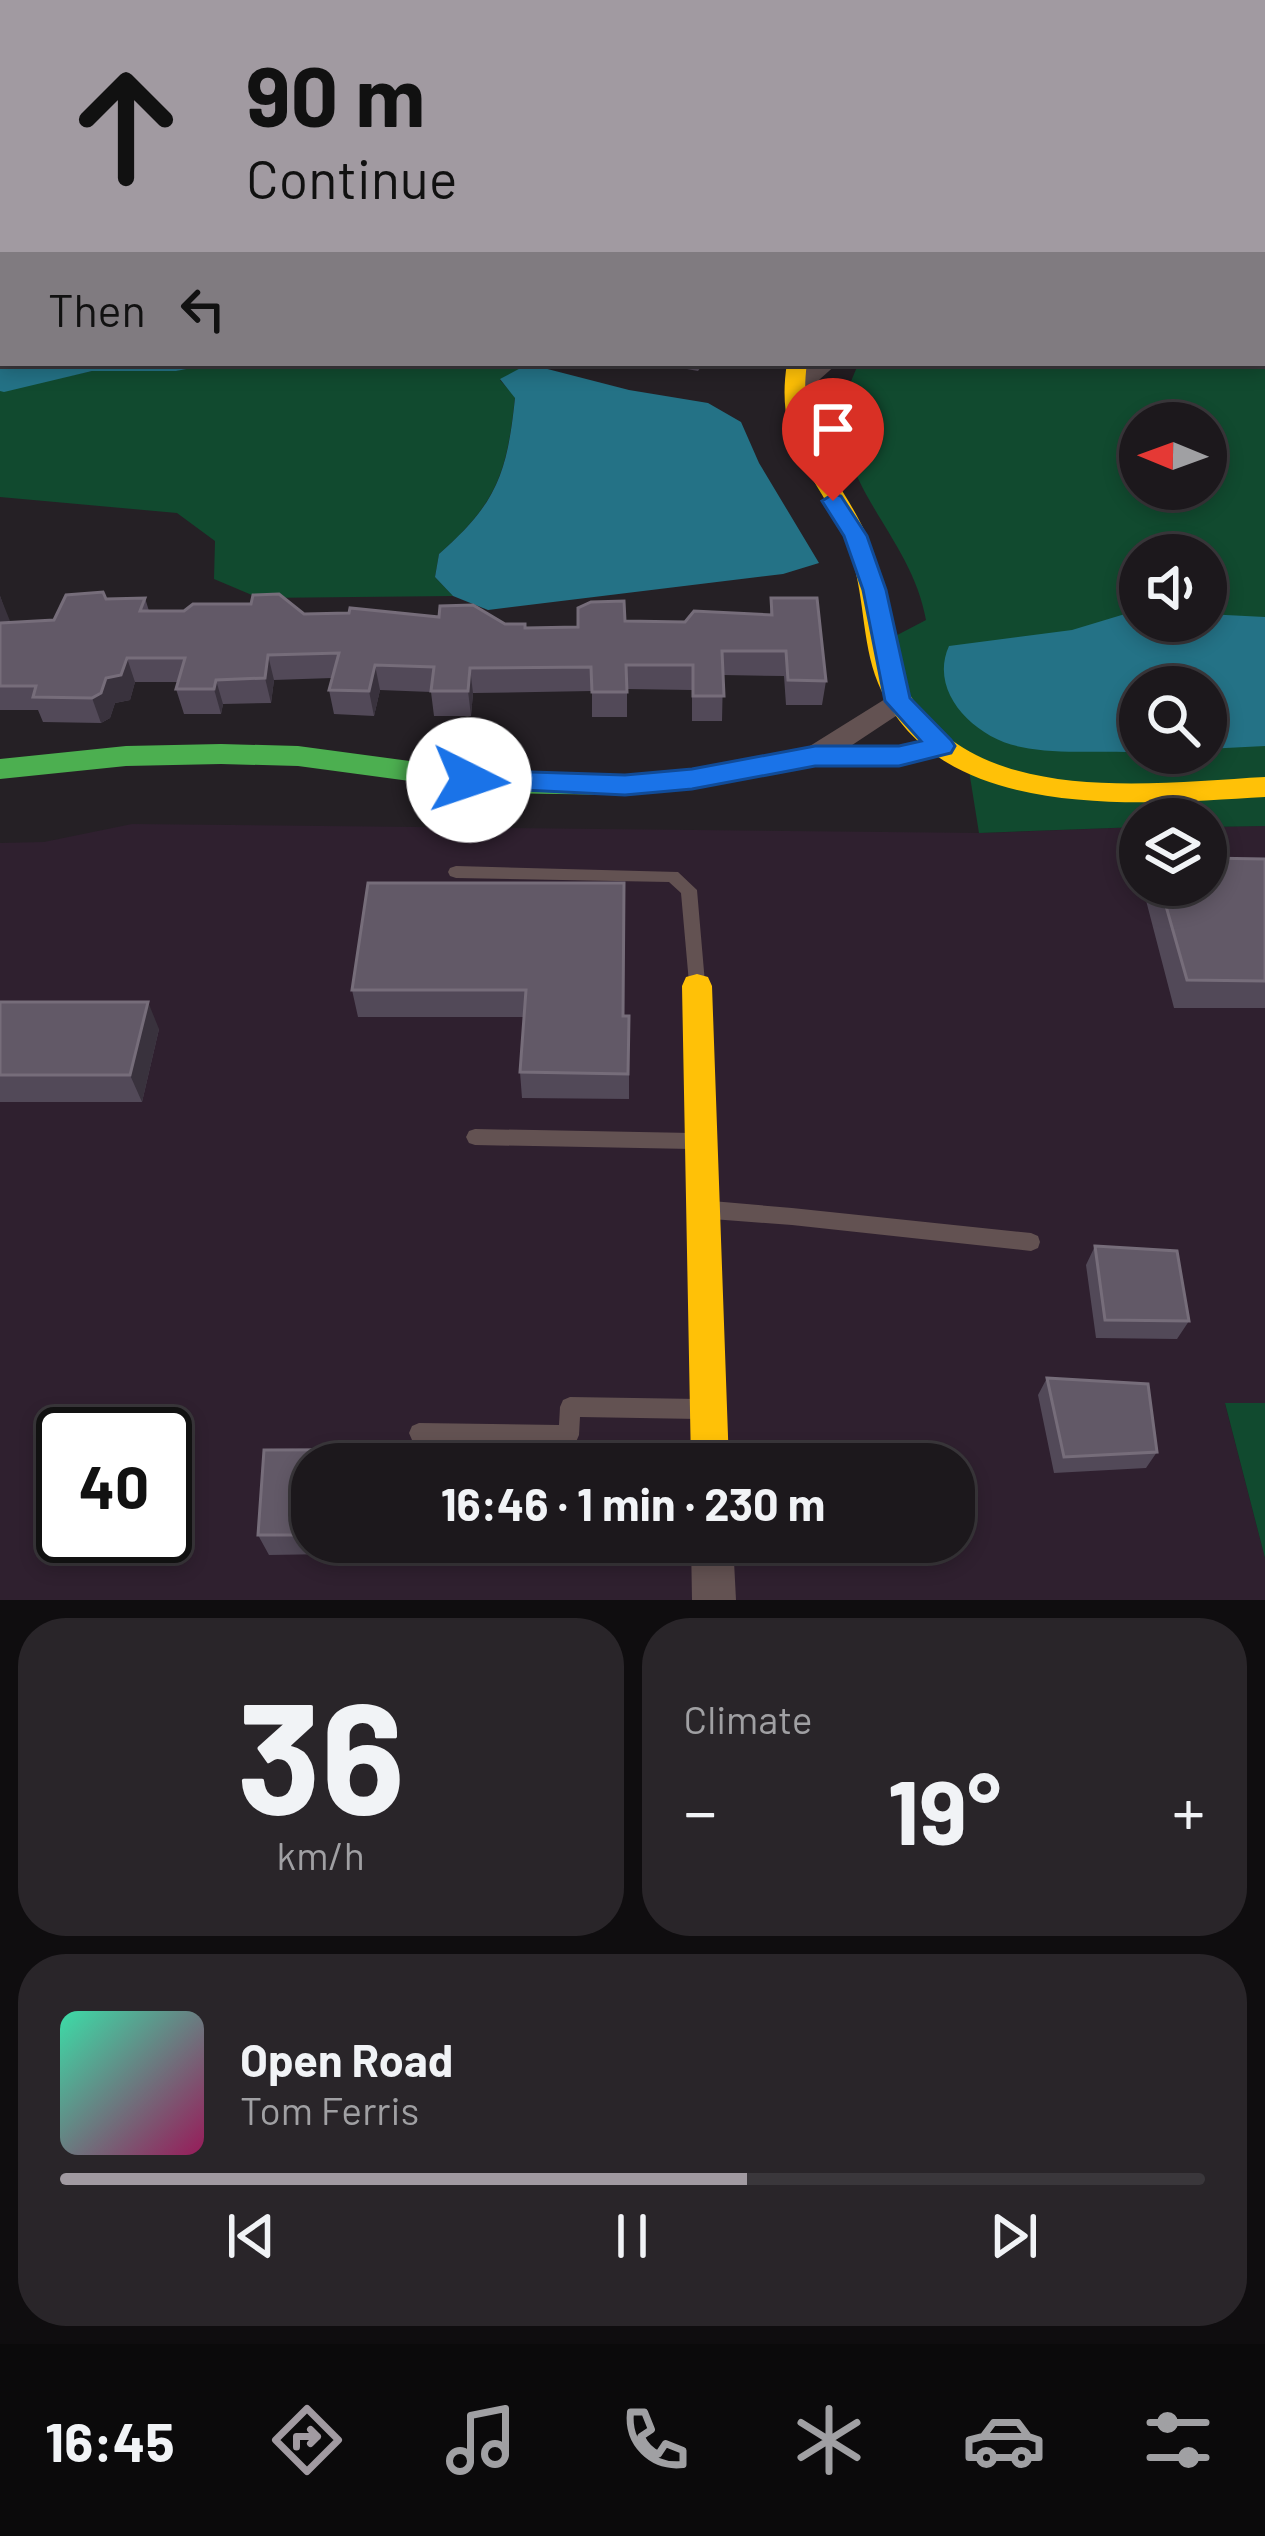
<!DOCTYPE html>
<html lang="en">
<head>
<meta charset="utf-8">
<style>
	:root { --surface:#1c181c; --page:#292529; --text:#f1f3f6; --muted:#a0a0a3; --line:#3a373b; --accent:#a19aa1 }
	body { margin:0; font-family:Barlow,sans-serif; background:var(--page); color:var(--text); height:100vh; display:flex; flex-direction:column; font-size:45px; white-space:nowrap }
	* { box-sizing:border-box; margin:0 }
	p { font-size:39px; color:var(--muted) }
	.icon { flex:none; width:66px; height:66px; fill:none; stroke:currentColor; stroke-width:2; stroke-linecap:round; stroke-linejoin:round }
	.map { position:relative; height:1600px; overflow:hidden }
	.details { display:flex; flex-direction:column; gap:18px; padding:18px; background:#0f0d0f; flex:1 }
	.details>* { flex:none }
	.hud { position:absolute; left:0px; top:0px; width:1266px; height:366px; box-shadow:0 6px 18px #0003,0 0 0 3px var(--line); background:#a19aa1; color:#111; overflow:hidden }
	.needle { width:78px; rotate:271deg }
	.tools { position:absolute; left:1119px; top:402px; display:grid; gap:24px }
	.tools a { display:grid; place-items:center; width:108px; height:108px; border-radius:50%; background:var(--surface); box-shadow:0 6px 18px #0003,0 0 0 3px var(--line); font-size:60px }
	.speed { position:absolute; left:36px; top:1407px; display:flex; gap:24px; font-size:60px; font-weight:700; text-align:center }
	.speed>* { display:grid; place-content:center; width:156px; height:156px; border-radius:50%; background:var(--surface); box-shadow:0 6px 18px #0003,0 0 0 3px var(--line); line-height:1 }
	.speed .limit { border:6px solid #111; border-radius:18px; background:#fff; color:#111 }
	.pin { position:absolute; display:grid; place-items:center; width:102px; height:102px; color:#fff; margin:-123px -51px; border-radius:50% 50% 50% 0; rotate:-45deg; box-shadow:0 0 12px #0007 }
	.pin .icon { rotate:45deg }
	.me { position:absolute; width:132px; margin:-66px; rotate:94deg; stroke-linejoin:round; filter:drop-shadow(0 0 9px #0008) }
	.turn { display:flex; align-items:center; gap:42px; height:252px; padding:0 48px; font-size:54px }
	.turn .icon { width:156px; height:156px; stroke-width:2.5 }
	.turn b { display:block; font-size:84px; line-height:102px }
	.then { display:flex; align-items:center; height:114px; padding:0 48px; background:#0003; gap:24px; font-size:45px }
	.big { font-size:90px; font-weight:700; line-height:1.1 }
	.details .tile { flex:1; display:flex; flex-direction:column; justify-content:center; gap:18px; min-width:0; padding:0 42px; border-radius:48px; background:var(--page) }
	.details .dial { align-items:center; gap:0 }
	.dial b { font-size:156px; line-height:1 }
	.song { display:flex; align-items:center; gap:36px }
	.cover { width:144px; height:144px; border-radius:18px; background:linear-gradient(135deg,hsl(160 70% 55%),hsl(330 70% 35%)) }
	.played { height:12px; border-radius:6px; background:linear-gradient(90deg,var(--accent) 60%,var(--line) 60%) }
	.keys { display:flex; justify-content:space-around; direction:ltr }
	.heat { display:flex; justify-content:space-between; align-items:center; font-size:66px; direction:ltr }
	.details .tiles { flex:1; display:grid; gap:18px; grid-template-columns:1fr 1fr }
	.tile:last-child { grid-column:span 2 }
	.trip { position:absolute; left:291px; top:1443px; width:684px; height:120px; border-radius:48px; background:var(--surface); box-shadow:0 6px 18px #0003,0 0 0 3px var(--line); font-weight:700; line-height:120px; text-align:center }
	.dock { display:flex; height:192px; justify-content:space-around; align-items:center; background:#0b0a0b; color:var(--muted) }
	.dock .icon { width:84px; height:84px }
	.dock .on { color:var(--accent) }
	.dock b { font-size:54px; color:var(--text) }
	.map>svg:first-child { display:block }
</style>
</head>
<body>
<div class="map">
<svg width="1265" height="1600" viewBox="0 0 1265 1600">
	<rect width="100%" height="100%" fill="#252025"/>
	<path fill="#2f202f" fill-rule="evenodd" d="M 132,824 L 983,833 L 1140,827 L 1140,885 L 1206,885 L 1206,827 L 1265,826 L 1265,1403 L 1225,1404 L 1265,1558 L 1265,1600 L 0,1600 L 0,843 L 44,842 ZM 63,1434 L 165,1434 L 165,1536 L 63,1536 ZM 312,1464 L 954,1464 L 954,1542 L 312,1542 Z"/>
	<path fill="#114a2f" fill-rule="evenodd" d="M 1265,145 L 1265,826 L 1206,827 L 1206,819 L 1140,819 L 1140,827 L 979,833 L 967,758 L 904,702 L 882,643 L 926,620 C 909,522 806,469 859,363 L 1263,363 ZM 1140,423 L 1206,423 L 1206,489 L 1140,489 ZM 1140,555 L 1206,555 L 1206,621 L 1140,621 ZM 1140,687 L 1206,687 L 1206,753 L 1140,753 Z
		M 218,363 L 528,364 L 500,380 L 515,397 C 507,473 497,503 439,554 L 435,577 L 453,596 L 259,598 L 214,579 L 215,541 L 177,513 L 0,497 L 0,391 L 92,371 L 175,371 Z
		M 1225,1403 L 1265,1403 L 1265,1558 Z"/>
	<path fill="#247286" d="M 0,293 L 3,363 L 218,363 L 176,371 L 92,371 L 4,392 L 0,391 Z
		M 528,364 L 629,390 L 708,403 L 741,422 L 759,463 L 819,563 L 783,574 L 488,610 L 453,596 L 435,577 L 439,554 C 497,503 507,474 515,398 L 500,379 Z
		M 1125,614 L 1140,614 L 1140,621 L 1206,621 L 1206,614 L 1265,617 L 1265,746 L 1206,749 L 1206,687 L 1140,687 L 1140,751 L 1126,752 C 1092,751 1054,754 1021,747 C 975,738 928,692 949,646 L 1072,630 Z"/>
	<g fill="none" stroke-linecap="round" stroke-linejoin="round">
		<path fill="#635252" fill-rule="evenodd" d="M 1233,0 L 1248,0 L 1254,3 L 1240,3 Z
			M 1263,4 L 1265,4 L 1265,9 L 1263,9 Z
			M 456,866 L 678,872 L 697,890 L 705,983 L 703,988 L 697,990 L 691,988 L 689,983 L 681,893 L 669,882 L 456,878 L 450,876 L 448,872 L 450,868 Z
			M 475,1129 L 692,1133 L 698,1135 L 701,1141 L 698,1147 L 692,1149 L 475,1145 L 469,1143 L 466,1137 L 469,1131 Z
			M 712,1201 L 792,1208 L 1031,1233 L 1038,1236 L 1040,1242 L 1038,1248 L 1031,1251 L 792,1225 L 712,1219 L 705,1216 L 703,1210 L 705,1204 Z
			M 570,1397 L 699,1399 L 706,1402 L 709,1409 L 706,1416 L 699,1419 L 580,1417 L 579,1435 L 576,1442 L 569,1445 L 419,1443 L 412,1440 L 409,1433 L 412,1426 L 419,1423 L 559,1425 L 560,1407 L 563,1400 Z"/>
		<path fill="#635252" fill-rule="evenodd" d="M 826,0 L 843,0 L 845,3 L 828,3 Z
			M 1265,20 L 1265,30 L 1263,31 L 1263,21 Z
			M 3,153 L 3,166 L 0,167 L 0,154 Z
			M 0,180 L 3,181 L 3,194 L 0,193 Z
			M 813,363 L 838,363 L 801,396 L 785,396 L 785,386 Z
			M 898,691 L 908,694 L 912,701 L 908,708 L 825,763 L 805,763 L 800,756 L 805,749 Z
			M 691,1542 L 733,1542 L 736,1600 L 692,1600 Z"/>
		<path fill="#4caf50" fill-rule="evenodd" d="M 942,737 L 955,746 L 951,753 L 899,766 L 815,766 L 692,789 L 624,795 L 499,793 L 298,766 L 221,764 L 126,766 L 0,779 L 0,759 L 126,746 L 221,744 L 298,746 L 499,773 L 624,775 L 692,769 L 815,746 L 899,746 Z"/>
		<path fill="#ffc107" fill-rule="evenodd" d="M 787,363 L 807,363 C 796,443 838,472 868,538 C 889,585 881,643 906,688 C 972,809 1150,783 1265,777 L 1265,797 C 1141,804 936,825 878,683 C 861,641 865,592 849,549 C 822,475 773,452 787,363 Z
			M 697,974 L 708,977 L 712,986 L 729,1464 L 691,1464 L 682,986 L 686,977 Z"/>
	</g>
	<path fill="#524958" d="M 703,0 L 796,0 L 799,3 L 706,3 Z
		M 850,0 L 990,1 L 989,3 L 850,3 Z
		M 0,194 L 3,194 L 3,262 L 0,262 Z
		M 676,363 L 704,363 L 698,371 L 676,367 Z
		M 705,363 L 738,363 L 735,369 Z
		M 0,596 L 9,622 L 54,620 L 106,599 L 145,598 L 149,611 L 304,614 L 505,624 L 525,628 L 578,627 L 625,621 L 685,622 L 770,614 L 771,598 L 826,681 L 822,705 L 786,705 L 784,676 L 723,675 L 722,721 L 692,721 L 692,690 L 627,689 L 627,717 L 592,717 L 592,691 L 473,693 L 471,716 L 434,716 L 431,692 L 380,690 L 374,716 L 334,714 L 329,690 L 332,678 L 274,680 L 271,703 L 223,704 L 221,714 L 184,714 L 176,689 L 178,682 L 135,682 L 130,700 L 115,703 L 110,718 L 101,723 L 43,722 L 38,710 L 0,710 Z
		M 1265,859 L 1265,1008 L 1174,1008 L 1142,885 L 1206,885 Z
		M 368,883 L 624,1016 L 629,1016 L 629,1099 L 522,1098 L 520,1072 L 524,1017 L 358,1017 L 352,990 Z
		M 0,1002 L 159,1029 L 142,1102 L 0,1102 Z
		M 1095,1246 L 1189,1321 L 1177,1339 L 1096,1338 L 1086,1265 Z
		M 1047,1378 L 1157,1452 L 1146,1468 L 1054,1473 L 1038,1395 Z
		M 312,1464 L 312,1542 L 574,1542 L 574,1550 L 269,1555 L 258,1535 Z"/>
	<path fill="#39323d" d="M 196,0 L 214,0 L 214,3 L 190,3 Z
		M 0,596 L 10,621 L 2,648 L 0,643 Z
		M 268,655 L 274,680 L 271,703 L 265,678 Z
		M 127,658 L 135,682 L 130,700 L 115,703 L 110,718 L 101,723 L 92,698 L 106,678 Z
		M 375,665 L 380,690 L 374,716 L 369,691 Z
		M 470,668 L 473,693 L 471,716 L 468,691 Z
		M 216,680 L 223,704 L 221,714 L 214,689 Z
		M 148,1002 L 159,1029 L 142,1102 L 130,1075 Z"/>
	<path fill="#625967" stroke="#766d7a" stroke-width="3" d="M 140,0 L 196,0 L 190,3 L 150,3 Z
		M 724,0 L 796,0 L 799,3 L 727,3 Z
		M 862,0 L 989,0 L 990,1 L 958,3 L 864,3 Z
		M 1133,0 L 1208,0 L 1205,3 L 1129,3 Z
		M 1264,32 L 1265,33 L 1264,100 L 1263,100 Z
		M 1263,128 L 1265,128 L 1265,165 L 1263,167 Z
		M 0,194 L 3,194 L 3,241 L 0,241 Z
		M 103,592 L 106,599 L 145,598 L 140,611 L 184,611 L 193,604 L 251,604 L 253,595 L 279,594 L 304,614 L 349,613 L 350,608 L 439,617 L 440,606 L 473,605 L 505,624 L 525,624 L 525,628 L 578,627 L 578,608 L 591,602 L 624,601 L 625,621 L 685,622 L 694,611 L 772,615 L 771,598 L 817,598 L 826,681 L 788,680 L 786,651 L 722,651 L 724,696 L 693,696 L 693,665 L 626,665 L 627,692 L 592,692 L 591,667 L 470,668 L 468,691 L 431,691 L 434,667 L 375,665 L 369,691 L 329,690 L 339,653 L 268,655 L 265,678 L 216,680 L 214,689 L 176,689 L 185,658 L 127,658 L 121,675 L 106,678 L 101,693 L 92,698 L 33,697 L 36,686 L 0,686 L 0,623 L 54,620 L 66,595 Z
		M 1206,858 L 1265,859 L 1265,981 L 1187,980 L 1160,885 L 1206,885 Z
		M 368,883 L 624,883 L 623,1016 L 629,1016 L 628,1074 L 520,1072 L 526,990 L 352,990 Z
		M 0,1002 L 148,1002 L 130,1075 L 0,1075 Z
		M 1095,1246 L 1177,1251 L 1189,1321 L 1105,1320 Z
		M 1047,1378 L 1148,1384 L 1157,1452 L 1064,1457 Z
		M 567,1449 L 568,1464 L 312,1464 L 312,1535 L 258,1535 L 264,1450 Z"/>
	<path fill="#1a73e8" stroke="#114b97" stroke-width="3" d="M 833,494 L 841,496 L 867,536 L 886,590 L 910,698 L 951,740 L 955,746 L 951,753 L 899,766 L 815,766 L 692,789 L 625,795 L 459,787 L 455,780 L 459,773 L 469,770 L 625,775 L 692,769 L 815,746 L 899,746 L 921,741 L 885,701 L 863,590 L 844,536 L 822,501 Z"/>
</svg>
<div class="tools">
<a><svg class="needle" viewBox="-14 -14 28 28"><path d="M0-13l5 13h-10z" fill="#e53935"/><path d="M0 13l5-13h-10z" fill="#a0a0a3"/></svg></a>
<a><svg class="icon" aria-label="sound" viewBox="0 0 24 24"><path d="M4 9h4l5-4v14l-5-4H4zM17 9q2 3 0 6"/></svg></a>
<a><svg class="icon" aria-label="search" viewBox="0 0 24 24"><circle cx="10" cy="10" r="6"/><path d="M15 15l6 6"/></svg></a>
<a><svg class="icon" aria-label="layers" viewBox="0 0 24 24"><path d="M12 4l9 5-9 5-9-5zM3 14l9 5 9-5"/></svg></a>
</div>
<div class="speed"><div class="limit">40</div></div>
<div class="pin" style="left:833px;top:501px;background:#d93025"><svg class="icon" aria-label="arrive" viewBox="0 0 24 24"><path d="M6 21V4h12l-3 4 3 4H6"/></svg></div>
<svg class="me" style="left:469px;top:780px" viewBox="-20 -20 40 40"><circle r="19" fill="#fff"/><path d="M0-13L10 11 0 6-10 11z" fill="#1a73e8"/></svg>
<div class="trip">16:46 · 1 min · 230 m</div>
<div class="hud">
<div class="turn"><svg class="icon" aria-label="ahead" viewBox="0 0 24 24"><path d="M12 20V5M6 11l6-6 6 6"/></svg><div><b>90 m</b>Continue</div></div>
<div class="then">Then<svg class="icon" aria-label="left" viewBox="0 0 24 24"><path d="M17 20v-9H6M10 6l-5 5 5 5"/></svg></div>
</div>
</div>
<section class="details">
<div class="tiles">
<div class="tile dial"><b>36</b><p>km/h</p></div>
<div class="tile"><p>Climate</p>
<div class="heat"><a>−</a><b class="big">19°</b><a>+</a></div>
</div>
<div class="tile">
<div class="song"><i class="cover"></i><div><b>Open Road</b><p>Tom Ferris</p></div></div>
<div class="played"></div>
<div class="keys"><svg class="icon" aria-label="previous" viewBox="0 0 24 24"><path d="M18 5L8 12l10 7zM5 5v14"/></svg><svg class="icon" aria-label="pause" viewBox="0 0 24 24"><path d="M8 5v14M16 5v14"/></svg><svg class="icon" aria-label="next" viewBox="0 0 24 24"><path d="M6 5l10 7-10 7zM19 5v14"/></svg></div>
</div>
</div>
</section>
<nav class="dock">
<b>16:45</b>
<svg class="icon on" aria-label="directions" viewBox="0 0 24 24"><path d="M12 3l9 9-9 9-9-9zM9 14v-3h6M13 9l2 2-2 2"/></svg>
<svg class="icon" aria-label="music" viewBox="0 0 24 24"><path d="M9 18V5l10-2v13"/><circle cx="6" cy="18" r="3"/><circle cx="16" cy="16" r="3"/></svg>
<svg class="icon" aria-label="phone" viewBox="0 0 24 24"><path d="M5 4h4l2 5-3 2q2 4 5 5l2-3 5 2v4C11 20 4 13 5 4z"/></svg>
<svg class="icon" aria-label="climate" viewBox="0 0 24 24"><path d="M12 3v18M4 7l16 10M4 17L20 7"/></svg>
<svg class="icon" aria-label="car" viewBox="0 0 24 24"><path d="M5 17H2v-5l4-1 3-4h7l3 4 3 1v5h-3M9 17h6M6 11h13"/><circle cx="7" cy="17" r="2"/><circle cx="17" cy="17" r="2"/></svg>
<svg class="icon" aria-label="filters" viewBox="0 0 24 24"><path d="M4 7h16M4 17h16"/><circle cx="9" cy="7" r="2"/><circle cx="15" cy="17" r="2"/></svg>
</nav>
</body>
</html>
